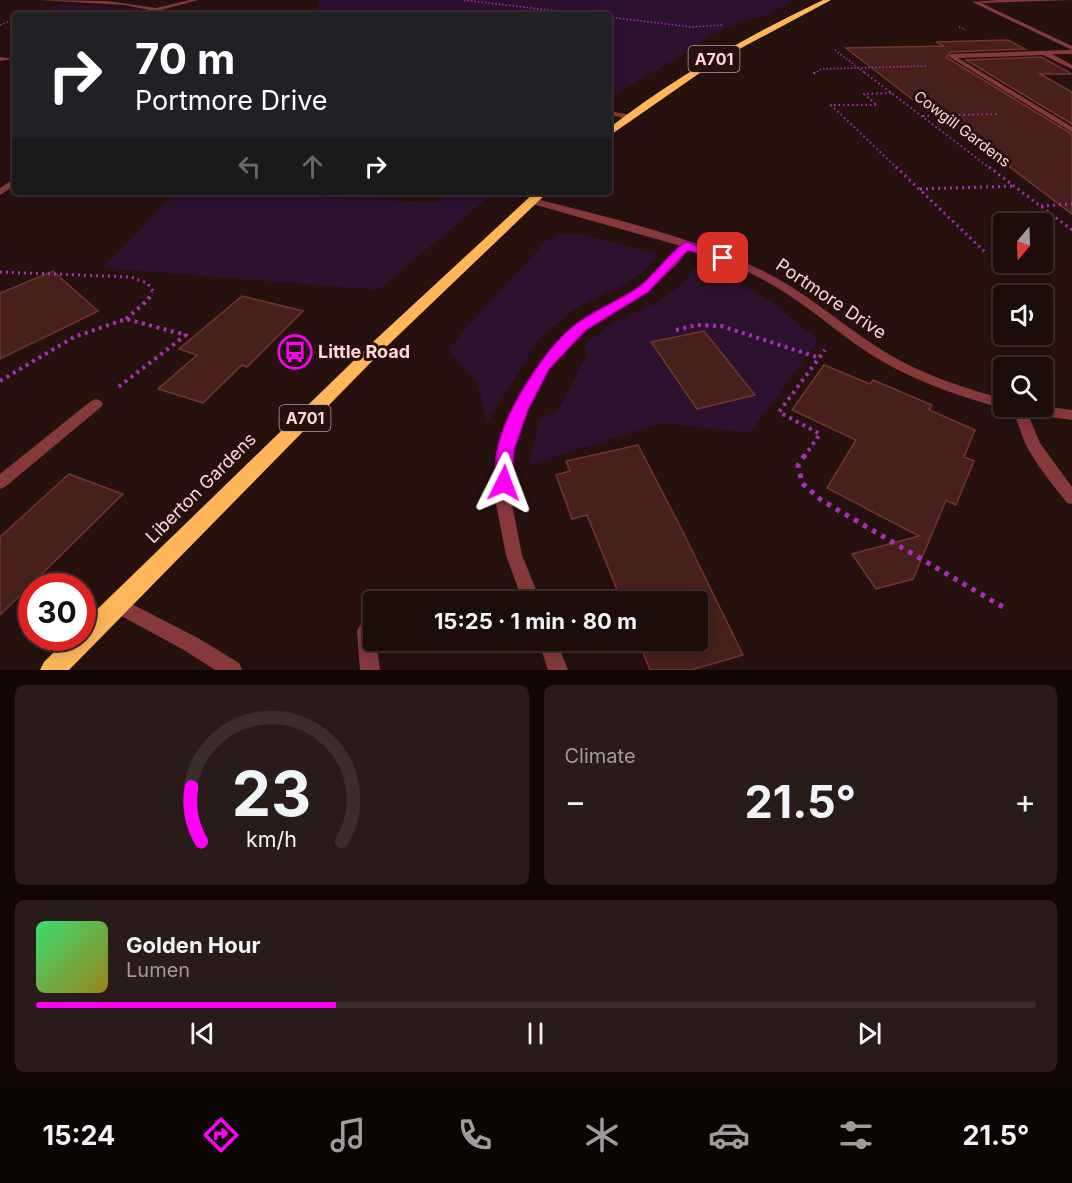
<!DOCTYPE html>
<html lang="en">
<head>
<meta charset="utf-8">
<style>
	:root { --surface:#1c0d0b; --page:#291b19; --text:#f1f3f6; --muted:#a09c9d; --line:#3a2d2c; --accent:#ff00f7 }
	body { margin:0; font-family:Inter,sans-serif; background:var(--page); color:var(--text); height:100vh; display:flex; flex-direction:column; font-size:22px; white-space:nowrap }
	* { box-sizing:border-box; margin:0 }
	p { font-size:20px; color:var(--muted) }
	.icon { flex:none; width:33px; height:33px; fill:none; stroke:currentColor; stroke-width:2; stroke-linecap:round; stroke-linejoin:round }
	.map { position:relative; height:670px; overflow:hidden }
	.details { display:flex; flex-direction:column; gap:15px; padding:15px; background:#0f0706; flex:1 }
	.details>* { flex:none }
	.guide { position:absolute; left:12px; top:12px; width:600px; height:183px; border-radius:6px; box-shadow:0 3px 15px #0003,0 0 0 2px var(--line); background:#202124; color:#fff; overflow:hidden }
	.needle { width:39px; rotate:199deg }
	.controls { position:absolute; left:993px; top:213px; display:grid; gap:12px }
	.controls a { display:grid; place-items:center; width:60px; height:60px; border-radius:6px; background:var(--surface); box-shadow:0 3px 15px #0003,0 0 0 2px var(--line); font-size:30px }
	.speed { position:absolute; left:18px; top:573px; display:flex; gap:12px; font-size:30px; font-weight:700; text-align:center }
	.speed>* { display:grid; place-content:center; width:78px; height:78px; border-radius:50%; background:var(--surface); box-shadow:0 3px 15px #0003,0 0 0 2px var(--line); line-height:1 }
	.speed .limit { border:9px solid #d22; background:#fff; color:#111 }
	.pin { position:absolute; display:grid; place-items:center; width:51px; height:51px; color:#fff; margin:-26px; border-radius:12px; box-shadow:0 3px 9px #0006 }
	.me { position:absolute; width:66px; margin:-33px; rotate:3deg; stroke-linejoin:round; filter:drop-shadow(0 0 4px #0008) }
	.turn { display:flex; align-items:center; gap:21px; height:126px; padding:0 24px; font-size:27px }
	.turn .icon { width:78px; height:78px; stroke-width:2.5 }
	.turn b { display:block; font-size:42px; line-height:51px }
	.lanes { display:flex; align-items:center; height:57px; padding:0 24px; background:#0003; justify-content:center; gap:30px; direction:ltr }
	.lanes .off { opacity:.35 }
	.big { font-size:45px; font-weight:700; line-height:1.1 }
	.details .widget { flex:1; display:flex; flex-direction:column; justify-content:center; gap:9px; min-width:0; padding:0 21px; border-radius:9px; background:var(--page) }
	.details .dial { align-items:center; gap:0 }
	.dial svg { height:156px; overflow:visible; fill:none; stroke:var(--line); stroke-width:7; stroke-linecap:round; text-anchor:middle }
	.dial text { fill:var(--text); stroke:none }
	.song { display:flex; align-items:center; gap:18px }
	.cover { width:72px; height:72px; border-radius:9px; background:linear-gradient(135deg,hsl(140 70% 55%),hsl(50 70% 35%)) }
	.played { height:6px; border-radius:3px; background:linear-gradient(90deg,var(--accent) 30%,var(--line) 30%) }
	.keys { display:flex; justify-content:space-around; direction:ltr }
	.heat { display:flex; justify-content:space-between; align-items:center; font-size:33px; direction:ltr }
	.details .tiles { flex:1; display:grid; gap:15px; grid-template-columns:1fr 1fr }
	.widget:last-child { grid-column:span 2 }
	.trip { position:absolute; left:363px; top:591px; width:345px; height:60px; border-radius:6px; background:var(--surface); box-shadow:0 3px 15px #0003,0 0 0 2px var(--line); font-weight:700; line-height:60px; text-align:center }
	.tabs { display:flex; height:96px; justify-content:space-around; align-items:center; background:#0b0504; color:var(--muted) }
	.tabs .icon { width:42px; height:42px }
	.tabs .selected { color:var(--accent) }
	.tabs b { font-size:27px; color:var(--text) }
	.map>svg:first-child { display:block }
</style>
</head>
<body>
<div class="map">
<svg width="1072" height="670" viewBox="0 0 1072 670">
	<rect width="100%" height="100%" fill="#26110f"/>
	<path fill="#2d1230" d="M 319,0 L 795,0 L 766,15 L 741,21 L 705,38 L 690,51 L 609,97 L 609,15 L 317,15 Z
		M 62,4 L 135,9 L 153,13 L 35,13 Z
		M 176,192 L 230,192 L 229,194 L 438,202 L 442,192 L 495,192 L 378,290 L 103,268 Z
		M 576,233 L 657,254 L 646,269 L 625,284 L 579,306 L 540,337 L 487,423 L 478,384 L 448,349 L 546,241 L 561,234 Z
		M 695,267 L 739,283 L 770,301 L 818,340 L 750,433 L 661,423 L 529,465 L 539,419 L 558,411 L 588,353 L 583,346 C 592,339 602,331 613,324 C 649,304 669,303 695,267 Z"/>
	<path fill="#47201b" stroke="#73352c" stroke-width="1.5" d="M 1008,40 L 1025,49 L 951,52 L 946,57 L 1072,134 L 1072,214 L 938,113 L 930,113 L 846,48 L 944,46 L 936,42 Z
		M 1041,57 L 1072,74 L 1040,74 L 1072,92 L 1072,124 L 966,60 Z
		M 53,271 L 98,311 L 0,359 L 0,293 Z
		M 242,296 L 303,311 L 247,367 L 242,365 L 203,403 L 158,389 L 197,355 L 179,349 Z
		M 704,331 L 755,395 L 697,409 L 651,342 Z
		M 824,365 L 870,384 L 873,380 L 932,405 L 929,410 L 975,430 L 964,457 L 974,461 L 956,505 L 946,500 L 913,579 L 876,589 L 852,554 L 919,536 L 827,488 L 856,440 L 792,410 Z
		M 638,445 L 682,530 L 743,655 L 691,670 L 650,670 L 638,640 L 698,640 L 698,602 L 622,602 L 587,515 L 572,519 L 556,475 L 570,471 L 566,461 Z
		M 69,474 L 123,494 L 0,615 L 0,537 Z"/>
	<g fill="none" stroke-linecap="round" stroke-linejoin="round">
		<path stroke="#a72eb9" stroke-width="1.5" stroke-dasharray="1.5 2" stroke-linecap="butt" d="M 464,0 L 590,15
			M 609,17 L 691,27 L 723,25
			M 0,25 L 15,19
			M 959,27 L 966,30
			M 835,50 L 866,74
			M 814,74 L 821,69 L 927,66"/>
		<path stroke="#a72eb9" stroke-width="2" stroke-dasharray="1.5 3" stroke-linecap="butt" d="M 814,72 L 814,75
			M 864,72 L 991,169
			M 891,93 L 864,94 L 877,105 L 831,105 L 898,169
			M 923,116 L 997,114"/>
		<path stroke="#a72eb9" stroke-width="3" stroke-dasharray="2 4" stroke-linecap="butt" d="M 896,167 L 985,252
			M 989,167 L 1072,230
			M 920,189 L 1014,186
			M 1041,206 L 1072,204
			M 0,272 L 131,277 L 147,283 L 153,291 L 152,294"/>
		<path stroke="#a72eb9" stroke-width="4" stroke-dasharray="3 4.5" stroke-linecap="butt" d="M 126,319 L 148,300 L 152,292
			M 676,330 L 697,325 L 721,326 L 820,358
			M 0,381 L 74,337 L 126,319 L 186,335 L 117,388
			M 804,457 L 820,434 L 779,412 L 825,350"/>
		<path stroke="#a72eb9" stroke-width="5" stroke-dasharray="4.5 6" stroke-linecap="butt" d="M 805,455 L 798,465 L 802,483 L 821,500 L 1008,610"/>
		<path fill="#85393c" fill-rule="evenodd" d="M 0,57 L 13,59 L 0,61 Z
			M 609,111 L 632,115 L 633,117 L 629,119 L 609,115 Z
			M 118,597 L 198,638 L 239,663 L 242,670 L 215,670 L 184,650 L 112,611 L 109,605 L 112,599 Z
			M 366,622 L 374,627 L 374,640 L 376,640 L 380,670 L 360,670 L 357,631 L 360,625 Z"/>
		<path fill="#85393c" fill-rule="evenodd" d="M 38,0 L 107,1 L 156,8 L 190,0 L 198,0 L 161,10 L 173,15 L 125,5 Z
			M 999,0 L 1072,0 L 981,3 L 1072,46 L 1072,50 L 972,2 Z
			M 1072,50 L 1072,54 L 1052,54 L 1072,65 L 1072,69 L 1043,55 L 958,58 L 1072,127 L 1072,132 L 948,56 L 951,54 Z
			M 15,178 L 15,185 L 0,195 L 0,188 Z
			M 532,198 C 607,217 694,237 763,271 C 804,291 839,322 877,347 C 915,372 960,387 1004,399 L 1004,406 L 1042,406 L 1072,410 L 1072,420 L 1028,414 L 1040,443 L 1072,487 L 1072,504 L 1067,503 C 1053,485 1039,468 1028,449 C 1020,434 1018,418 1009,407 L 1004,409 C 963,397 922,384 885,363 C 849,343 819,314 784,292 C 755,273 722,260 689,249 L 677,264 L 648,291 L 585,330 L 549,370 L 527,410 L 512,450 L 511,499 L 522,555 L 541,602 L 523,602 L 506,555 L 495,499 L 498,450 L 513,410 L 540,364 L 577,324 L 640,287 L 669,260 L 681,246 L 529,203 L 527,201 Z
			M 96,399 L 101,401 L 103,404 L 101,407 L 5,487 L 0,489 L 0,474 L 91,401 Z
			M 538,640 L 556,640 L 568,670 L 548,670 Z"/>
		<path fill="#ffb65b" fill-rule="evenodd" d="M 823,0 L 831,0 L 717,61 L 609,136 L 609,128 C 675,77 747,36 823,0 Z
			M 535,192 L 548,192 L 384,349 L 69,670 L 40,670 L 44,662 L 68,638 L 82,638 L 82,624 L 374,341 Z"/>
	</g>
	<path fill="#ff00f7" stroke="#a600a1" stroke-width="1.5" d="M 686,242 L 729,258 L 723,261 L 688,250 L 648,292 L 586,330 L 549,369 L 528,410 L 514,450 L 512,483 L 510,488 L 504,490 L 498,488 L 495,483 C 496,472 495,461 497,451 C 504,412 545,348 576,324 C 596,309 620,301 640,286 C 651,278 677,245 686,242 Z"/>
	<defs>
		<g id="bus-ring" transform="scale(1.725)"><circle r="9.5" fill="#26110f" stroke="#ff00f7" stroke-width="1.5"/><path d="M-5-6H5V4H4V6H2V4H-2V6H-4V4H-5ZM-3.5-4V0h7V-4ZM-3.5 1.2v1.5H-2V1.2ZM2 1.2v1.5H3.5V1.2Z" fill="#ff00f7"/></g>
	</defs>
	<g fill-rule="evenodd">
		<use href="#bus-ring" x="295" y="352"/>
	</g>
	<g text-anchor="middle" stroke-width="6" stroke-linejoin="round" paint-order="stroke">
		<g font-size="15" fill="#ffd6d4" stroke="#26110f">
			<text transform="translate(962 129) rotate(37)" y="5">Cowgill Gardens</text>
		</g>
		<g fill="#26110f" stroke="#be9b99" stroke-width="1.5">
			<rect x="688.5" y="46" width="51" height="26" rx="4.5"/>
			<rect x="279.5" y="405" width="51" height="26" rx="4.5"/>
		</g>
		<g font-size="16" font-weight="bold" fill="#ffd6d4">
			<text x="714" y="65">A701</text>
			<text x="305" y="424">A701</text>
		</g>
		<g font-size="18" fill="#ffd6d4" stroke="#26110f">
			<text transform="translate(831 299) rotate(34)" y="6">Portmore Drive</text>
			<text transform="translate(201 488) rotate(-45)" y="6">Liberton Gardens</text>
		</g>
		<g font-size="18" font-weight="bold" fill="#ffd6d4" stroke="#26110f" text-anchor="start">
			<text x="318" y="358">Little Road</text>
		</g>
	</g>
</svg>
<div class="controls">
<a><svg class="needle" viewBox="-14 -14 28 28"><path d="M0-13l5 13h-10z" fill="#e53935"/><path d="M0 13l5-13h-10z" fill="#a09c9d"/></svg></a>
<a><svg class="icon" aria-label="sound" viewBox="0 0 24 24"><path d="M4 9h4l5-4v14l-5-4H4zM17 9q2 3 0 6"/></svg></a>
<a><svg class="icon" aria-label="search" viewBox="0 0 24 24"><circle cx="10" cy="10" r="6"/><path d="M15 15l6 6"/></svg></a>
</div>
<div class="speed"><div class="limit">30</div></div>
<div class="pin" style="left:723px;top:258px;background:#d93025"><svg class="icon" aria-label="arrive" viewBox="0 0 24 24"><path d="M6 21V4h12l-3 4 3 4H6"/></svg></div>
<svg class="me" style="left:504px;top:483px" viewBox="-20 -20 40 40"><path d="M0-17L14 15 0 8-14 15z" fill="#ff00f7" stroke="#fff" stroke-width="4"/></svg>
<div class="trip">15:25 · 1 min · 80 m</div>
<div class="guide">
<div class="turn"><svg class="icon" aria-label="right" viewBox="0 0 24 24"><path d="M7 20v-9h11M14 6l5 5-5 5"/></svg><div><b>70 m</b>Portmore Drive</div></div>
<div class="lanes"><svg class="icon off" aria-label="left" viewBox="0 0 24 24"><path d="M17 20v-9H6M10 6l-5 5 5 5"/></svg><svg class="icon off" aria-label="ahead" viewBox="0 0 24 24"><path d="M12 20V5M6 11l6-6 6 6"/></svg><svg class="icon" aria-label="right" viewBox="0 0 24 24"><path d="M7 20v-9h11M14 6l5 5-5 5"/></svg></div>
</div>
</div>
<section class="details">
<div class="tiles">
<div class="widget dial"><svg viewBox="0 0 100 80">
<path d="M14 69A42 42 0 1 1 86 69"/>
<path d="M14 69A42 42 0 0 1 9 41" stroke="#ff00f7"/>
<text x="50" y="56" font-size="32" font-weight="700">23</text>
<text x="50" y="72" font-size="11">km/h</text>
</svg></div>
<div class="widget"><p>Climate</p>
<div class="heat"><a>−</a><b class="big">21.5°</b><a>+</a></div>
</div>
<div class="widget">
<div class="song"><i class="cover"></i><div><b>Golden Hour</b><p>Lumen</p></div></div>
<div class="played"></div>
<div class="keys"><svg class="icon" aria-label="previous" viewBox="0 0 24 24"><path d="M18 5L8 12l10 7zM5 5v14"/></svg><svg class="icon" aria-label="pause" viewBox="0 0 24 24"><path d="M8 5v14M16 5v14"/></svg><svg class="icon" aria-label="next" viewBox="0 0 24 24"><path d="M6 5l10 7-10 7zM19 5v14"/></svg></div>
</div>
</div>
</section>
<nav class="tabs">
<b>15:24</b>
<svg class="icon selected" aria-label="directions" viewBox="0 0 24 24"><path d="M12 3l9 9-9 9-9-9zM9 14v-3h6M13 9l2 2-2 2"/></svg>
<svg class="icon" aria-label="music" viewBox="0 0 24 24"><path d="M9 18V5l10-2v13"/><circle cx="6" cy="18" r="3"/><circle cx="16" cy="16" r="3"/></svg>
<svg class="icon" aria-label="phone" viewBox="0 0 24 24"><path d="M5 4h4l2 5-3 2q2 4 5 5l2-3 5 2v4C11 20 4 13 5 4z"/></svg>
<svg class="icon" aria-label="climate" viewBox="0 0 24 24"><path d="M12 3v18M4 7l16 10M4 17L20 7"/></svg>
<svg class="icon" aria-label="car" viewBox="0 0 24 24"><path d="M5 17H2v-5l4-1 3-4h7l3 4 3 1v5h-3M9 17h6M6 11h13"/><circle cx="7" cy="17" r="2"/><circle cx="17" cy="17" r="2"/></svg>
<svg class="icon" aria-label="filters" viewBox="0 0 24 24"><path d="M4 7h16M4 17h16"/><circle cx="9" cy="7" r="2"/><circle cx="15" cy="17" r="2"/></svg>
<b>21.5°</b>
</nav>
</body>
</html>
